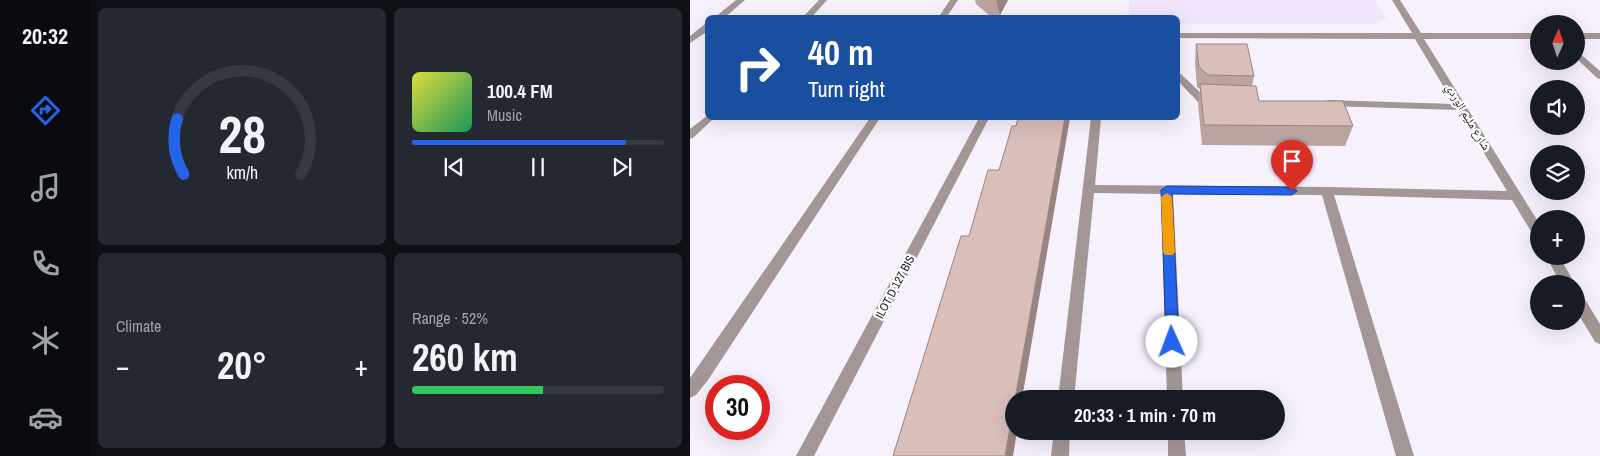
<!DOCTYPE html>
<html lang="en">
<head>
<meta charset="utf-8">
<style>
	:root { --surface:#171b24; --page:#242831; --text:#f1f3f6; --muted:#9ea1a6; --line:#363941; --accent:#2563eb }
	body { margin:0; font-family:"Archivo Narrow","Noto Naskh Arabic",sans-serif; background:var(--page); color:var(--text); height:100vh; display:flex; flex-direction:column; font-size:19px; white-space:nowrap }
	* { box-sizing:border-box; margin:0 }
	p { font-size:16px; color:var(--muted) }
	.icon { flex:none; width:28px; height:28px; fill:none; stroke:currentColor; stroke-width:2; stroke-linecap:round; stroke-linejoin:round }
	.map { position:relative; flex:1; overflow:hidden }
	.details { display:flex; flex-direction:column; gap:8px; padding:8px; background:#0d0f14; width:600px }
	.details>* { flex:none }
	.guide { position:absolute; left:15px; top:15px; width:475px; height:105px; border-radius:8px; box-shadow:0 5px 20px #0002; background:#1a4fa0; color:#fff; overflow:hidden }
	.needle { width:32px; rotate:3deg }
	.fabs { position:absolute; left:840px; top:15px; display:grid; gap:10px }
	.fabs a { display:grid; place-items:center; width:55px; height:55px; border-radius:50%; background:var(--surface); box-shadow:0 5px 20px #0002; font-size:25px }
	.speed { position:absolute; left:15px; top:375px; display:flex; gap:10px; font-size:25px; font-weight:700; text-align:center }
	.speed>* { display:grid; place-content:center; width:65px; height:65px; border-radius:50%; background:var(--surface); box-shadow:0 5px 20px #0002; line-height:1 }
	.speed .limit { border:8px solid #d22; background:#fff; color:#111 }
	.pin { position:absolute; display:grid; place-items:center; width:42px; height:42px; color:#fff; margin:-51px -21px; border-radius:50% 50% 50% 0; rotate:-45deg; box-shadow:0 0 5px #0007 }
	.pin .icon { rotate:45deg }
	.me { position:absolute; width:55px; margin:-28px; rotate:358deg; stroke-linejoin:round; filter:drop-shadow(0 0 4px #0008) }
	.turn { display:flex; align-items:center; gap:18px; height:105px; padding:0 20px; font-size:22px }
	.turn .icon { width:65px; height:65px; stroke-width:2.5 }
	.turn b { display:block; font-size:35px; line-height:42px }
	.big { font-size:38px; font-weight:700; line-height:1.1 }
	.details .card { flex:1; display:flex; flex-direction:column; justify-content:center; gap:8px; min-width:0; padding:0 18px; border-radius:8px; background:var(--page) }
	.details .dial { align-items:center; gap:0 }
	.dial svg { height:130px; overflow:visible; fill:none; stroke:var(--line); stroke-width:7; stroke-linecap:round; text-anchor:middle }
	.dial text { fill:var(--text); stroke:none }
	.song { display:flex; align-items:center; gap:15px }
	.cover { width:60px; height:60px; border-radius:8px; background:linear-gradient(135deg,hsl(60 70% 55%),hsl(150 70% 35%)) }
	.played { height:5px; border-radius:2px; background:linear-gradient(90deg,var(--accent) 85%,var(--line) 85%) }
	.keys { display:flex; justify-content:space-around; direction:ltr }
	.heat { display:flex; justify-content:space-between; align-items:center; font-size:28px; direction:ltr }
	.charge { height:8px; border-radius:4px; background:linear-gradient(90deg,#34c759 52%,var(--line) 0) }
	.details .tiles { flex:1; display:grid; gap:8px; grid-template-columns:repeat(2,1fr) }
	.trip { position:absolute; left:315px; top:390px; width:280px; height:50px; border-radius:25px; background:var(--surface); box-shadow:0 5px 20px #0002; font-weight:700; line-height:50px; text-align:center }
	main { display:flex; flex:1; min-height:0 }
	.dock { display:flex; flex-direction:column; width:90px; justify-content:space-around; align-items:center; background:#090b0e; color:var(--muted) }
	.dock .icon { width:35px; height:35px }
	.dock .selected { color:var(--accent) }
	.dock b { font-size:22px; color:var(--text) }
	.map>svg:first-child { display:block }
</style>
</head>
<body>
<main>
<nav class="dock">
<b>20:32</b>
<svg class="icon selected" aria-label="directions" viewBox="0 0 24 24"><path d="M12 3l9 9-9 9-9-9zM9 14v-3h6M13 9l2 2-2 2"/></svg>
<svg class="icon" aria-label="music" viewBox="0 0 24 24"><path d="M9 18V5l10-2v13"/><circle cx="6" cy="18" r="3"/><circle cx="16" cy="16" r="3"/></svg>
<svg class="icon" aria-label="phone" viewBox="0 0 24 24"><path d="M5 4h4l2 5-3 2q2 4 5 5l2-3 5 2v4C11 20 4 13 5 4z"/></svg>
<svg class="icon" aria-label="climate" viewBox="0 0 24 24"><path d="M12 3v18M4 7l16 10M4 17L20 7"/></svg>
<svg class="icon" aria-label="car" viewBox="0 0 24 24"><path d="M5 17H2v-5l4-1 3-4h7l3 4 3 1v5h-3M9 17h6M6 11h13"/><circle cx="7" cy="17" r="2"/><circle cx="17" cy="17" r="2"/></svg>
</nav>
<section class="details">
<div class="tiles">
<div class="card dial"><svg viewBox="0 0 100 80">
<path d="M14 69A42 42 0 1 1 86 69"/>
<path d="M14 69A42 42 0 0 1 10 35" stroke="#2563eb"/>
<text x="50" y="56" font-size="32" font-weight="700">28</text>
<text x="50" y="72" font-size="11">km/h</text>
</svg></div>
<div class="card">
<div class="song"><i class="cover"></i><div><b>100.4 FM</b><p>Music</p></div></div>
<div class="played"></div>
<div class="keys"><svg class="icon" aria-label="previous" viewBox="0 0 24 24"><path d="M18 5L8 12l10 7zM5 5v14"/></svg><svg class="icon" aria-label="pause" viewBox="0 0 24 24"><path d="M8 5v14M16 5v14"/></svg><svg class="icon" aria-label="next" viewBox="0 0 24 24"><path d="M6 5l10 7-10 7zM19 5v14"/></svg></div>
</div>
<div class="card"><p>Climate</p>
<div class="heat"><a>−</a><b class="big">20°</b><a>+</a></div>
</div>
<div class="card"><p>Range · 52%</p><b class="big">260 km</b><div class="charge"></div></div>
</div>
</section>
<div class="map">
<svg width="910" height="456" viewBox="0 0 910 456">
	<rect width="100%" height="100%" fill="#f7f0fd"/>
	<path fill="#f1e5fc" d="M 440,0 L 685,0 L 696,18 L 686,24 L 488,24 L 488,18 L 438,17 Z"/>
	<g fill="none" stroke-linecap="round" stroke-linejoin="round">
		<path fill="#a39796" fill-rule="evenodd" d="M 46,0 L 55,0 L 34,18 L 24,18 Z
			M 129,0 L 137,0 L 121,18 L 112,18 Z
			M 260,0 L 268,0 L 256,18 L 248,18 Z
			M 702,0 L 710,0 L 731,33 L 849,33 L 849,39 L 734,39 L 849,223 L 849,239 L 845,238 L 822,200 L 644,195 L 724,456 L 706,456 L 632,195 L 483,194 L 493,399 L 477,399 L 471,194 L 404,193 L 384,399 L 368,399 L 401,118 L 411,118 L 405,185 L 637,187 L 817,191 L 768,110 L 638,106 L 633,103 L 638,100 L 764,104 L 725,39 L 488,38 L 488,33 L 722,33 Z
			M 15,24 L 18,24 L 18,31 L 0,43 L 0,36 Z
			M 886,33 L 910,33 L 910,39 L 886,39 Z
			M 886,50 L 910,71 L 910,79 L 907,78 L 886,58 Z
			M 488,73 L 491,74 L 515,97 L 529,99 L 529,103 L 508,102 L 488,81 Z
			M 18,115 L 18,118 L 23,118 L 22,120 L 4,137 L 0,139 L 0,129 Z
			M 180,118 L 190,118 L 18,380 L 6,395 L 0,398 L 0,378 Z
			M 289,118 L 299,118 L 124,456 L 106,456 Z
			M 856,256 L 869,256 L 885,284 L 871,284 Z
			M 886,291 L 891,293 L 910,324 L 910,344 L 905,342 L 886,310 Z
			M 364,431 L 380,431 L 379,456 L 361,456 Z
			M 478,431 L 494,431 L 496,456 L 478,456 Z"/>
	</g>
	<path fill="#bba3a0" d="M 285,0 L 318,0 L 310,15 L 299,15 L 286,4 Z
		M 506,44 L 564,76 L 562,86 L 569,101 L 663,126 L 655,146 L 512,145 L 508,104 L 510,89 L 507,87 L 505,63 Z"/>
	<path fill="#988582" d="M 306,0 L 318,0 L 310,15 Z
		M 375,118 L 380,118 L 332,399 L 325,399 Z
		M 324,405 L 324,431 L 327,431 L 323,456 L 315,456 Z"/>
	<path fill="#d9beba" stroke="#988582" d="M 506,44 L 557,44 L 564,76 L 518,75 L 509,67 Z
		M 510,84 L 566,86 L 569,101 L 653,101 L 663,126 L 514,125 Z
		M 328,118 L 375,118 L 325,399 L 324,399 L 324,405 L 315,456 L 203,456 L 271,236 L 279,236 L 298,170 L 309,170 L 322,126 L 326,126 Z"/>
	<path fill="#2563eb" stroke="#184099" d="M 477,186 L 602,187 L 607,191 L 602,195 L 482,194 L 489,342 L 487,346 L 482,348 L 478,346 L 476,342 L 471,190 Z"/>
	<path fill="#f59e0b" d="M 477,193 L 482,197 L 485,252 L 483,255 L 475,255 L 473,252 L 471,197 Z"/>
	<g text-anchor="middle" stroke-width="4.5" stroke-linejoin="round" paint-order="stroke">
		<g font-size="12" fill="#1c1820" stroke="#fff">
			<text transform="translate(778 117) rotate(59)" y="4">شارع مليم الوردي</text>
			<text transform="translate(205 287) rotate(-62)" y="4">ILOT D 127 BIS</text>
		</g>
	</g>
</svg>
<div class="fabs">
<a><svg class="needle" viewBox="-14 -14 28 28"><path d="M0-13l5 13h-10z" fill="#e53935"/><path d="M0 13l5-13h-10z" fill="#9ea1a6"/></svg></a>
<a><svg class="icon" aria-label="sound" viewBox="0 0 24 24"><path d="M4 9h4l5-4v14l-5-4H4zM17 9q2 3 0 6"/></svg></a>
<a><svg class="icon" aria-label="layers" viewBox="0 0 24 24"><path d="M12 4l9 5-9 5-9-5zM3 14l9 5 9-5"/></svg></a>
<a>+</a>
<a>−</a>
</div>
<div class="speed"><div class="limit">30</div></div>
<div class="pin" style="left:602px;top:191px;background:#d93025"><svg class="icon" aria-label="arrive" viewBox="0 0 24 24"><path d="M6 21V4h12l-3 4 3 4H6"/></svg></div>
<svg class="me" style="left:482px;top:342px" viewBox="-20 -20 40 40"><circle r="19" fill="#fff"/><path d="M0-13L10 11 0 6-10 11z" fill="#2563eb"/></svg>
<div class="trip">20:33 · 1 min · 70 m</div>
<div class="guide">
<div class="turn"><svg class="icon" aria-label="right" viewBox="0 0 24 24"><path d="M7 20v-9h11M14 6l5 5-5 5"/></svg><div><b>40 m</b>Turn right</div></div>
</div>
</div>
</main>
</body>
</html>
